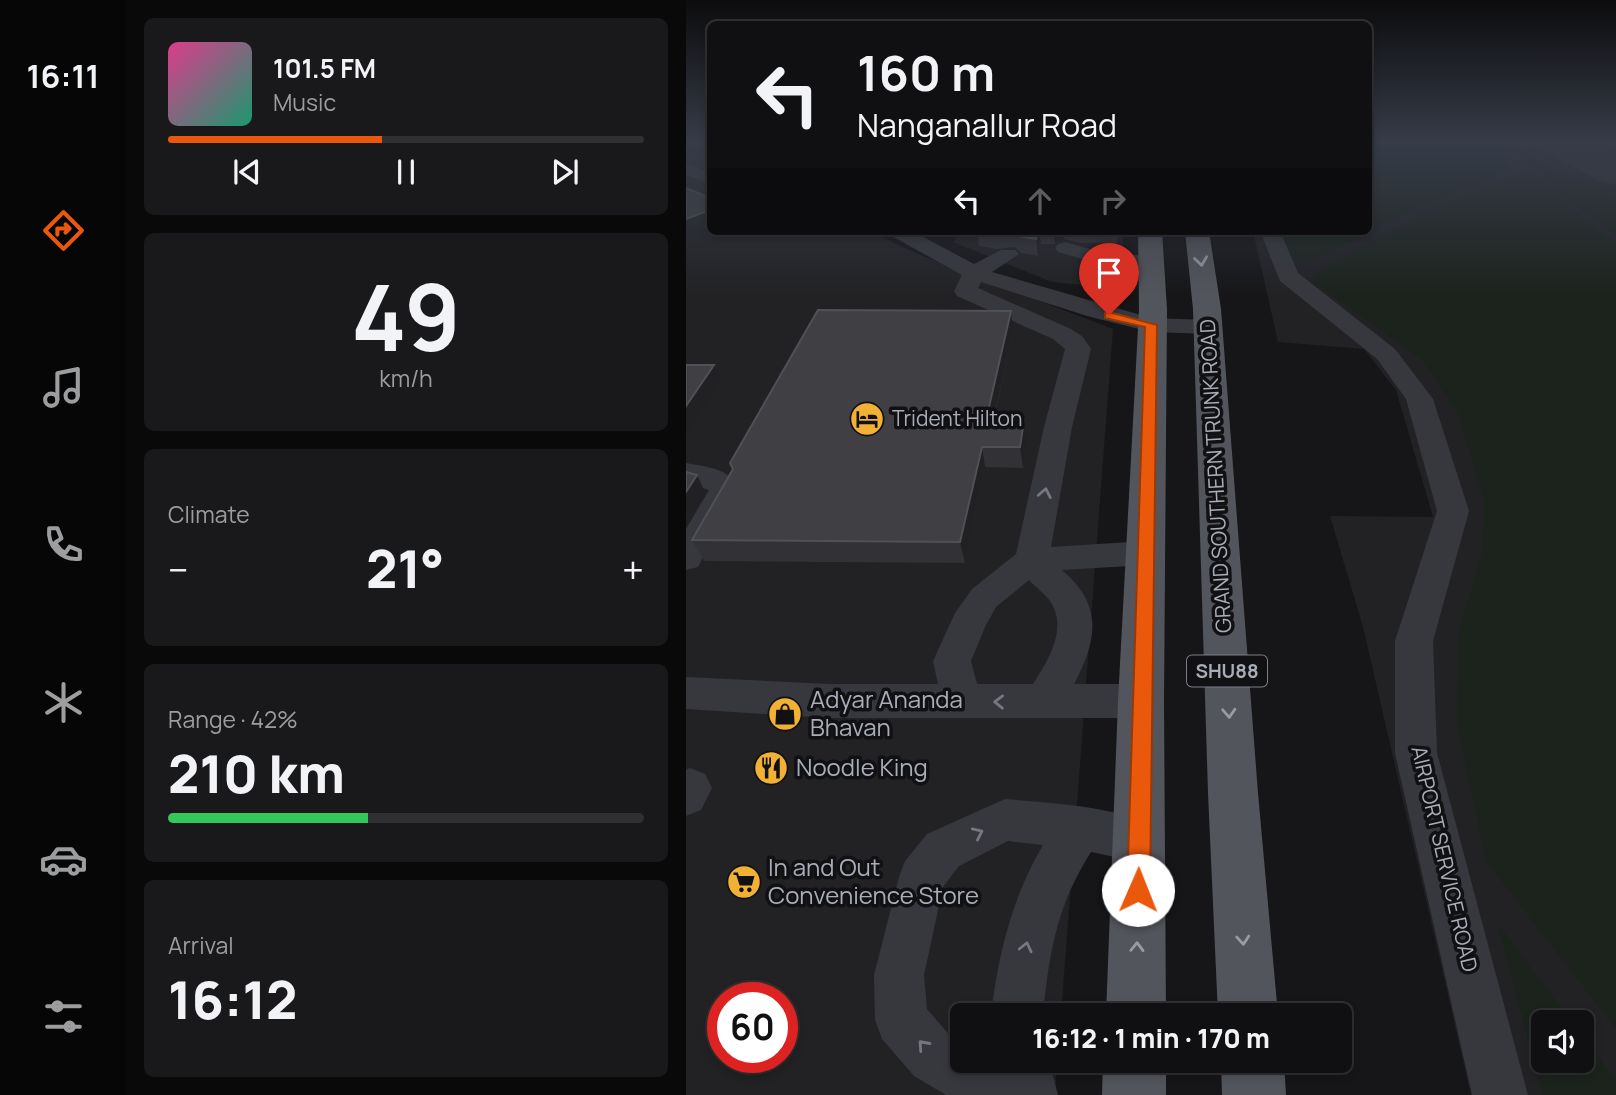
<!DOCTYPE html>
<html lang="en">
<head>
<meta charset="utf-8">
<style>
	:root { --surface:#101012; --page:#19191b; --text:#f1f3f6; --muted:#9c9d9f; --line:#303032; --accent:#ea580c }
	body { margin:0; font-family:Manrope,sans-serif; background:var(--page); color:var(--text); height:100vh; display:flex; flex-direction:column; font-size:26px; white-space:nowrap }
	* { box-sizing:border-box; margin:0 }
	p { font-size:23px; color:var(--muted) }
	.icon { flex:none; width:38px; height:38px; fill:none; stroke:currentColor; stroke-width:2; stroke-linecap:round; stroke-linejoin:round }
	.map { position:relative; flex:1; overflow:hidden }
	.drawer { display:flex; flex-direction:column; gap:18px; padding:18px; background:#09090a; width:560px }
	.drawer>* { flex:none }
	.top-card { position:absolute; left:21px; top:21px; width:665px; height:214px; border-radius:10px; box-shadow:0 4px 10px #0003,0 0 0 2px var(--line); background:#101012; color:var(--text); overflow:hidden }
	.buttons { position:absolute; left:845px; top:1010px; display:grid; gap:14px }
	.buttons a { display:grid; place-items:center; width:63px; height:63px; border-radius:10px; background:var(--surface); box-shadow:0 4px 10px #0003,0 0 0 2px var(--line); font-size:35px }
	.speed { position:absolute; left:21px; top:982px; display:flex; gap:14px; font-size:35px; font-weight:700; text-align:center }
	.speed>* { display:grid; place-content:center; width:91px; height:91px; border-radius:50%; background:var(--surface); box-shadow:0 4px 10px #0003,0 0 0 2px var(--line); line-height:1 }
	.speed .limit { border:10px solid #d22; background:#fff; color:#111 }
	.pin { position:absolute; display:grid; place-items:center; width:60px; height:60px; color:#fff; margin:-72px -30px; border-radius:50% 50% 50% 0; rotate:-45deg; box-shadow:0 0 7px #0007 }
	.pin .icon { rotate:45deg }
	.me { position:absolute; width:77px; margin:-38px; rotate:1deg; stroke-linejoin:round; filter:drop-shadow(0 0 5px #0008) }
	.turn { display:flex; align-items:center; gap:24px; height:147px; padding:0 35px; font-size:32px }
	.turn .icon { width:91px; height:91px; stroke-width:2.5 }
	.turn b { display:block; font-size:49px; line-height:60px }
	.lanes { display:flex; align-items:center; height:66px; padding:0 35px; background:#0003; justify-content:center; gap:35px; direction:ltr }
	.lanes .off { opacity:.35 }
	.big { font-size:52px; font-weight:800; line-height:1.1 }
	.drawer .widget { flex:1; display:flex; flex-direction:column; justify-content:center; gap:10px; min-width:0; padding:0 24px; border-radius:10px; background:var(--page) }
	.drawer .dial { align-items:center; gap:0 }
	.dial b { font-size:91px; line-height:1 }
	.song { display:flex; align-items:center; gap:21px }
	.cover { width:84px; height:84px; border-radius:10px; background:linear-gradient(135deg,hsl(330 70% 55%),hsl(160 70% 35%)) }
	.played { height:7px; border-radius:4px; background:linear-gradient(90deg,var(--accent) 45%,var(--line) 45%) }
	.keys { display:flex; justify-content:space-around; direction:ltr }
	.heat { display:flex; justify-content:space-between; align-items:center; font-size:38px; direction:ltr }
	.charge { height:10px; border-radius:5px; background:linear-gradient(90deg,#34c759 42%,var(--line) 0) }
	.trip { position:absolute; left:264px; top:1003px; width:402px; height:70px; border-radius:10px; background:var(--surface); box-shadow:0 4px 10px #0003,0 0 0 2px var(--line); font-weight:800; line-height:70px; text-align:center }
	main { display:flex; flex:1; min-height:0 }
	.tab-bar { display:flex; flex-direction:column; width:126px; justify-content:space-around; align-items:center; background:#060607; color:var(--muted) }
	.tab-bar .icon { width:49px; height:49px }
	.tab-bar .on { color:var(--accent) }
	.tab-bar b { font-size:32px; color:var(--text) }
	.map>svg:first-child { display:block }
</style>
</head>
<body>
<main>
<nav class="tab-bar">
<b>16:11</b>
<svg class="icon on" aria-label="directions" viewBox="0 0 24 24"><path d="M12 3l9 9-9 9-9-9zM9 14v-3h6M13 9l2 2-2 2"/></svg>
<svg class="icon" aria-label="music" viewBox="0 0 24 24"><path d="M9 18V5l10-2v13"/><circle cx="6" cy="18" r="3"/><circle cx="16" cy="16" r="3"/></svg>
<svg class="icon" aria-label="phone" viewBox="0 0 24 24"><path d="M5 4h4l2 5-3 2q2 4 5 5l2-3 5 2v4C11 20 4 13 5 4z"/></svg>
<svg class="icon" aria-label="climate" viewBox="0 0 24 24"><path d="M12 3v18M4 7l16 10M4 17L20 7"/></svg>
<svg class="icon" aria-label="car" viewBox="0 0 24 24"><path d="M5 17H2v-5l4-1 3-4h7l3 4 3 1v5h-3M9 17h6M6 11h13"/><circle cx="7" cy="17" r="2"/><circle cx="17" cy="17" r="2"/></svg>
<svg class="icon" aria-label="filters" viewBox="0 0 24 24"><path d="M4 7h16M4 17h16"/><circle cx="9" cy="7" r="2"/><circle cx="15" cy="17" r="2"/></svg>
</nav>
<section class="drawer">
<div class="widget">
<div class="song"><i class="cover"></i><div><b>101.5 FM</b><p>Music</p></div></div>
<div class="played"></div>
<div class="keys"><svg class="icon" aria-label="previous" viewBox="0 0 24 24"><path d="M18 5L8 12l10 7zM5 5v14"/></svg><svg class="icon" aria-label="pause" viewBox="0 0 24 24"><path d="M8 5v14M16 5v14"/></svg><svg class="icon" aria-label="next" viewBox="0 0 24 24"><path d="M6 5l10 7-10 7zM19 5v14"/></svg></div>
</div>
<div class="widget dial"><b>49</b><p>km/h</p></div>
<div class="widget"><p>Climate</p>
<div class="heat"><a>−</a><b class="big">21°</b><a>+</a></div>
</div>
<div class="widget"><p>Range · 42%</p><b class="big">210 km</b><div class="charge"></div></div>
<div class="widget"><p>Arrival</p><b class="big">16:12</b></div>
</section>
<div class="map">
<svg width="930" height="1095" viewBox="0 0 930 1095">
	<rect width="100%" height="100%" fill="#161618"/>
	<path fill="#222225" fill-rule="evenodd" d="M 683,142 L 930,142 L 930,1095 L 785,1095 L 677,627 L 644,516 L 747,517 L 710,390 L 678,349 L 592,342 L 567,231 L 682,231 ZM 858,1022 L 896,1022 L 896,1060 L 858,1060 Z
		M 0,146 L 24,157 L 24,231 L 183,231 L 234,255 L 427,329 L 375,1015 L 276,1015 L 276,1060 L 371,1061 L 369,1095 L 0,1095 ZM 37,998 L 96,998 L 96,1057 L 37,1057 Z
		M 278,231 L 437,231 L 437,289 L 366,282 L 267,242 Z"/>
	<path fill="#1c231d" d="M 683,142 L 815,142 L 821,149 L 823,169 L 800,182 L 765,193 L 709,218 L 642,253 L 623,260 L 609,260 L 600,254 L 595,231 L 682,231 Z
		M 838,153 L 930,200 L 930,235 C 903,214 851,184 838,153 Z
		M 840,173 L 930,244 L 930,1029 L 800,861 L 771,724 L 773,633 L 796,552 L 799,501 L 772,414 L 737,360 L 627,282 L 627,276 L 639,268 L 749,208 Z
		M 811,923 L 886,1022 L 858,1022 L 858,1060 L 896,1060 L 896,1036 L 930,1081 L 930,1095 L 857,1095 Z"/>
	<g fill="none" stroke-linecap="round" stroke-linejoin="round">
		<path fill="#303135" fill-rule="evenodd" d="M 851,142 L 907,142 L 930,154 L 930,185 L 914,181 L 857,151 Z"/>
		<path fill="#37383d" fill-rule="evenodd" d="M 10,142 L 24,142 L 24,150 Z
			M 0,163 L 24,173 L 24,184 L 0,175 Z
			M 201,231 L 226,231 L 288,264 L 315,250 L 329,250 L 333,254 L 306,272 L 465,318 L 522,320 L 531,322 L 534,327 L 531,332 L 522,334 L 465,332 L 401,316 L 295,282 L 292,288 L 385,329 L 396,336 L 405,349 L 386,427 L 365,547 L 460,541 L 472,545 L 477,553 L 472,561 L 460,565 L 376,570 C 418,606 411,640 388,684 L 455,684 L 469,689 L 475,701 L 469,713 L 455,718 L 144,718 L 0,709 L 0,677 L 144,684 L 252,684 L 247,661 L 269,613 L 286,589 L 330,554 L 358,427 L 379,349 L 367,339 L 271,296 L 268,291 L 276,275 L 204,235 ZM 343,580 C 350,588 361,595 366,604 C 381,631 361,662 347,684 L 291,684 L 285,661 L 299,627 L 310,607 Z
			M 574,231 L 594,231 L 612,273 L 709,349 L 747,399 L 783,511 L 747,641 L 751,753 L 842,1095 L 786,1095 L 709,753 L 709,641 L 751,511 L 720,399 L 691,359 L 594,281 Z
			M 379,242 L 415,252 L 465,256 L 473,257 L 476,262 L 473,267 L 465,268 L 414,264 L 372,252 L 369,248 L 372,244 Z
			M 0,463 C 21,467 42,468 54,488 L 12,567 L 0,570 L 0,529 L 23,490 L 0,483 Z
			M 4,768 L 19,774 L 26,788 L 15,810 L 0,816 L 0,770 Z
			M 319,799 C 368,803 423,806 469,825 L 476,840 L 469,855 L 453,862 L 405,852 C 371,905 363,953 357,1015 L 305,1015 C 312,955 326,897 357,845 L 322,841 L 273,866 L 257,887 L 238,975 L 241,1009 L 266,1038 L 276,1044 L 276,1060 L 363,1060 L 372,1095 L 260,1095 L 228,1076 L 196,1039 L 189,1020 L 188,975 L 213,877 L 219,861 L 241,834 Z"/>
		<path fill="#53555c" fill-rule="evenodd" d="M 452,231 L 476,231 L 481,309 L 478,701 L 480,1015 L 420,1015 L 432,701 L 453,309 Z
			M 499,231 L 523,231 L 535,309 L 572,793 L 592,1015 L 532,1015 L 522,793 L 507,309 Z
			M 417,1060 L 480,1060 L 480,1095 L 416,1095 Z
			M 535,1060 L 598,1060 L 600,1095 L 536,1095 Z"/>
	</g>
	<path fill="#323236" d="M 291,231 L 431,231 L 431,243 L 394,243 L 378,239 L 369,244 L 355,244 L 352,256 L 335,253 L 329,247 L 311,249 L 293,246 Z
		M 327,330 L 308,420 L 341,441 L 337,468 L 299,467 L 279,563 L 18,561 L 6,540 L 47,469 Z"/>
	<path fill="#212124" d="M 24,210 L 24,229 L 0,239 L 0,219 Z
		M 352,231 L 353,231 L 355,244 L 352,256 L 350,239 Z
		M 368,231 L 378,231 L 378,239 L 369,244 Z
		M 325,311 L 327,330 L 303,440 L 300,420 Z
		M 28,365 L 35,381 L 0,434 L 0,406 Z
		M 338,420 L 341,441 L 337,468 L 334,447 Z
		M 296,447 L 299,467 L 279,563 L 274,542 Z
		M 11,475 L 19,492 L 10,507 L 0,516 L 0,492 Z"/>
	<path fill="#3f3f44" stroke="#4f5156" stroke-width="2" d="M 0,188 L 24,198 L 24,210 L 0,219 Z
		M 301,231 L 325,231 L 309,232 Z
		M 327,231 L 352,231 L 350,239 L 333,236 Z
		M 132,310 L 325,311 L 300,420 L 338,420 L 334,447 L 296,447 L 274,542 L 6,540 L 47,469 L 44,463 Z
		M 0,365 L 28,365 L 0,406 Z
		M 0,472 L 11,475 L 0,492 Z"/>
	<defs><path id="oneway-chevron" d="M-2-3.5L2.5 0L-2 3.5" fill="none" stroke-width="1.6" stroke-linecap="round" stroke-linejoin="round" transform="scale(1.75)"/></defs>
	<g stroke="#979ba6">
		<use href="#oneway-chevron" transform="translate(515 261) rotate(82)"/>
		<use href="#oneway-chevron" transform="translate(543 713) rotate(87)"/>
		<use href="#oneway-chevron" transform="translate(557 940) rotate(86)"/>
		<use href="#oneway-chevron" transform="translate(451 947) rotate(-89)"/>
	</g>
	<g stroke="#757881">
		<use href="#oneway-chevron" transform="translate(359 493) rotate(-79)"/>
		<use href="#oneway-chevron" transform="translate(313 702) rotate(-179)"/>
		<use href="#oneway-chevron" transform="translate(292 833) rotate(-25)"/>
		<use href="#oneway-chevron" transform="translate(340 947) rotate(-77)"/>
		<use href="#oneway-chevron" transform="translate(237 1045) rotate(-132)"/>
	</g>
	<linearGradient id="sky" x2="0" y2="1"><stop stop-color="#0c0c0d"/><stop offset="0.48" stop-color="#363c48"/><stop offset="1" stop-color="#363c48" stop-opacity="0"/></linearGradient>
	<rect width="930" height="296" fill="url(#sky)"/>
	<path fill="#ea580c" stroke="#983908" stroke-width="2" d="M 423,312 L 471,325 L 464,890 L 460,898 L 452,902 L 444,898 L 441,890 L 459,327 L 419,318 L 419,313 Z"/>
	<defs>
		<g id="hotel-disc" transform="scale(1.75)"><circle r="9.5" fill="#f2b134" stroke="#111113"/><path d="M-6-4.5h1.5V1H6V5H4.5V3h-9V5H-6ZM-4 0a1.8 1.8 0 1 1 3.6 0ZM.5 0V-2.5h3Q6-2.5 6 0Z" fill="#111"/></g>
		<g id="shop-disc" transform="scale(1.75)"><circle r="9.5" fill="#f2b134" stroke="#111113"/><path d="M-5-2.5h2.3a2.7 3.5 0 0 1 5.4 0H5L5.5 6h-11ZM-1.5-2.5h3a1.5 2.3 0 0 0-3 0Z" fill="#111"/></g>
		<g id="restaurant-disc" transform="scale(1.75)"><circle r="9.5" fill="#f2b134" stroke="#111113"/><path d="M-5-6h1v4h1v-4h1v4h1v-4h1v5L-1.5 .5V6h-2V.5L-5-1ZM5-6V6H3V1.5H1.5Q1.5-4 5-6Z" fill="#111"/></g>
		<g id="supermarket-disc" transform="scale(1.75)"><circle r="9.5" fill="#f2b134" stroke="#111113"/><path d="M-6-5.5h2.5l.6 2H6L4.5 2H-2.5L-4.4-4H-6ZM-1.5 3.2a1.3 1.3 0 1 0 .1 0ZM3 3.2a1.3 1.3 0 1 0 .1 0Z" fill="#111"/></g>
	</defs>
	<g fill-rule="evenodd">
		<use href="#hotel-disc" x="181" y="419"/>
		<use href="#shop-disc" x="99" y="714"/>
		<use href="#restaurant-disc" x="85" y="768"/>
		<use href="#supermarket-disc" x="58" y="882"/>
	</g>
	<g text-anchor="middle" stroke-width="7" stroke-linejoin="round" paint-order="stroke">
		<rect fill="#111113" stroke="#7b7e86" stroke-width="2" x="501" y="655.5" width="80" height="31" rx="5"/>
		<g font-size="19" font-weight="bold" fill="#a8adb8">
			<text x="541" y="678">SHU88</text>
		</g>
		<g font-size="21" fill="#a8adb8" stroke="#111113" text-anchor="start">
			<text x="206" y="426">Trident Hilton</text>
		</g>
		<g font-size="21" fill="#a8adb8" stroke="#111113">
			<text transform="translate(530 476) rotate(-93)" y="7">GRAND SOUTHERN TRUNK ROAD</text>
			<text transform="translate(758 859) rotate(77)" y="7">AIRPORT SERVICE ROAD</text>
		</g>
		<g font-size="24" fill="#a8adb8" stroke="#111113" text-anchor="start">
			<text x="124" y="708">Adyar Ananda<tspan x="124" dy="28">Bhavan</tspan></text>
			<text x="110" y="776">Noodle King</text>
			<text x="82" y="876">In and Out<tspan x="82" dy="28">Convenience Store</tspan></text>
		</g>
	</g>
</svg>
<div class="buttons">
<a><svg class="icon" aria-label="sound" viewBox="0 0 24 24"><path d="M4 9h4l5-4v14l-5-4H4zM17 9q2 3 0 6"/></svg></a>
</div>
<div class="speed"><div class="limit">60</div></div>
<div class="pin" style="left:423px;top:315px;background:#d93025"><svg class="icon" aria-label="arrive" viewBox="0 0 24 24"><path d="M6 21V4h12l-3 4 3 4H6"/></svg></div>
<svg class="me" style="left:452px;top:890px" viewBox="-20 -20 40 40"><circle r="19" fill="#fff"/><path d="M0-13L10 11 0 6-10 11z" fill="#ea580c"/></svg>
<div class="trip">16:12 · 1 min · 170 m</div>
<div class="top-card">
<div class="turn"><svg class="icon" aria-label="left" viewBox="0 0 24 24"><path d="M17 20v-9H6M10 6l-5 5 5 5"/></svg><div><b>160 m</b>Nanganallur Road</div></div>
<div class="lanes"><svg class="icon" aria-label="left" viewBox="0 0 24 24"><path d="M17 20v-9H6M10 6l-5 5 5 5"/></svg><svg class="icon off" aria-label="ahead" viewBox="0 0 24 24"><path d="M12 20V5M6 11l6-6 6 6"/></svg><svg class="icon off" aria-label="right" viewBox="0 0 24 24"><path d="M7 20v-9h11M14 6l5 5-5 5"/></svg></div>
</div>
</div>
</main>
</body>
</html>
